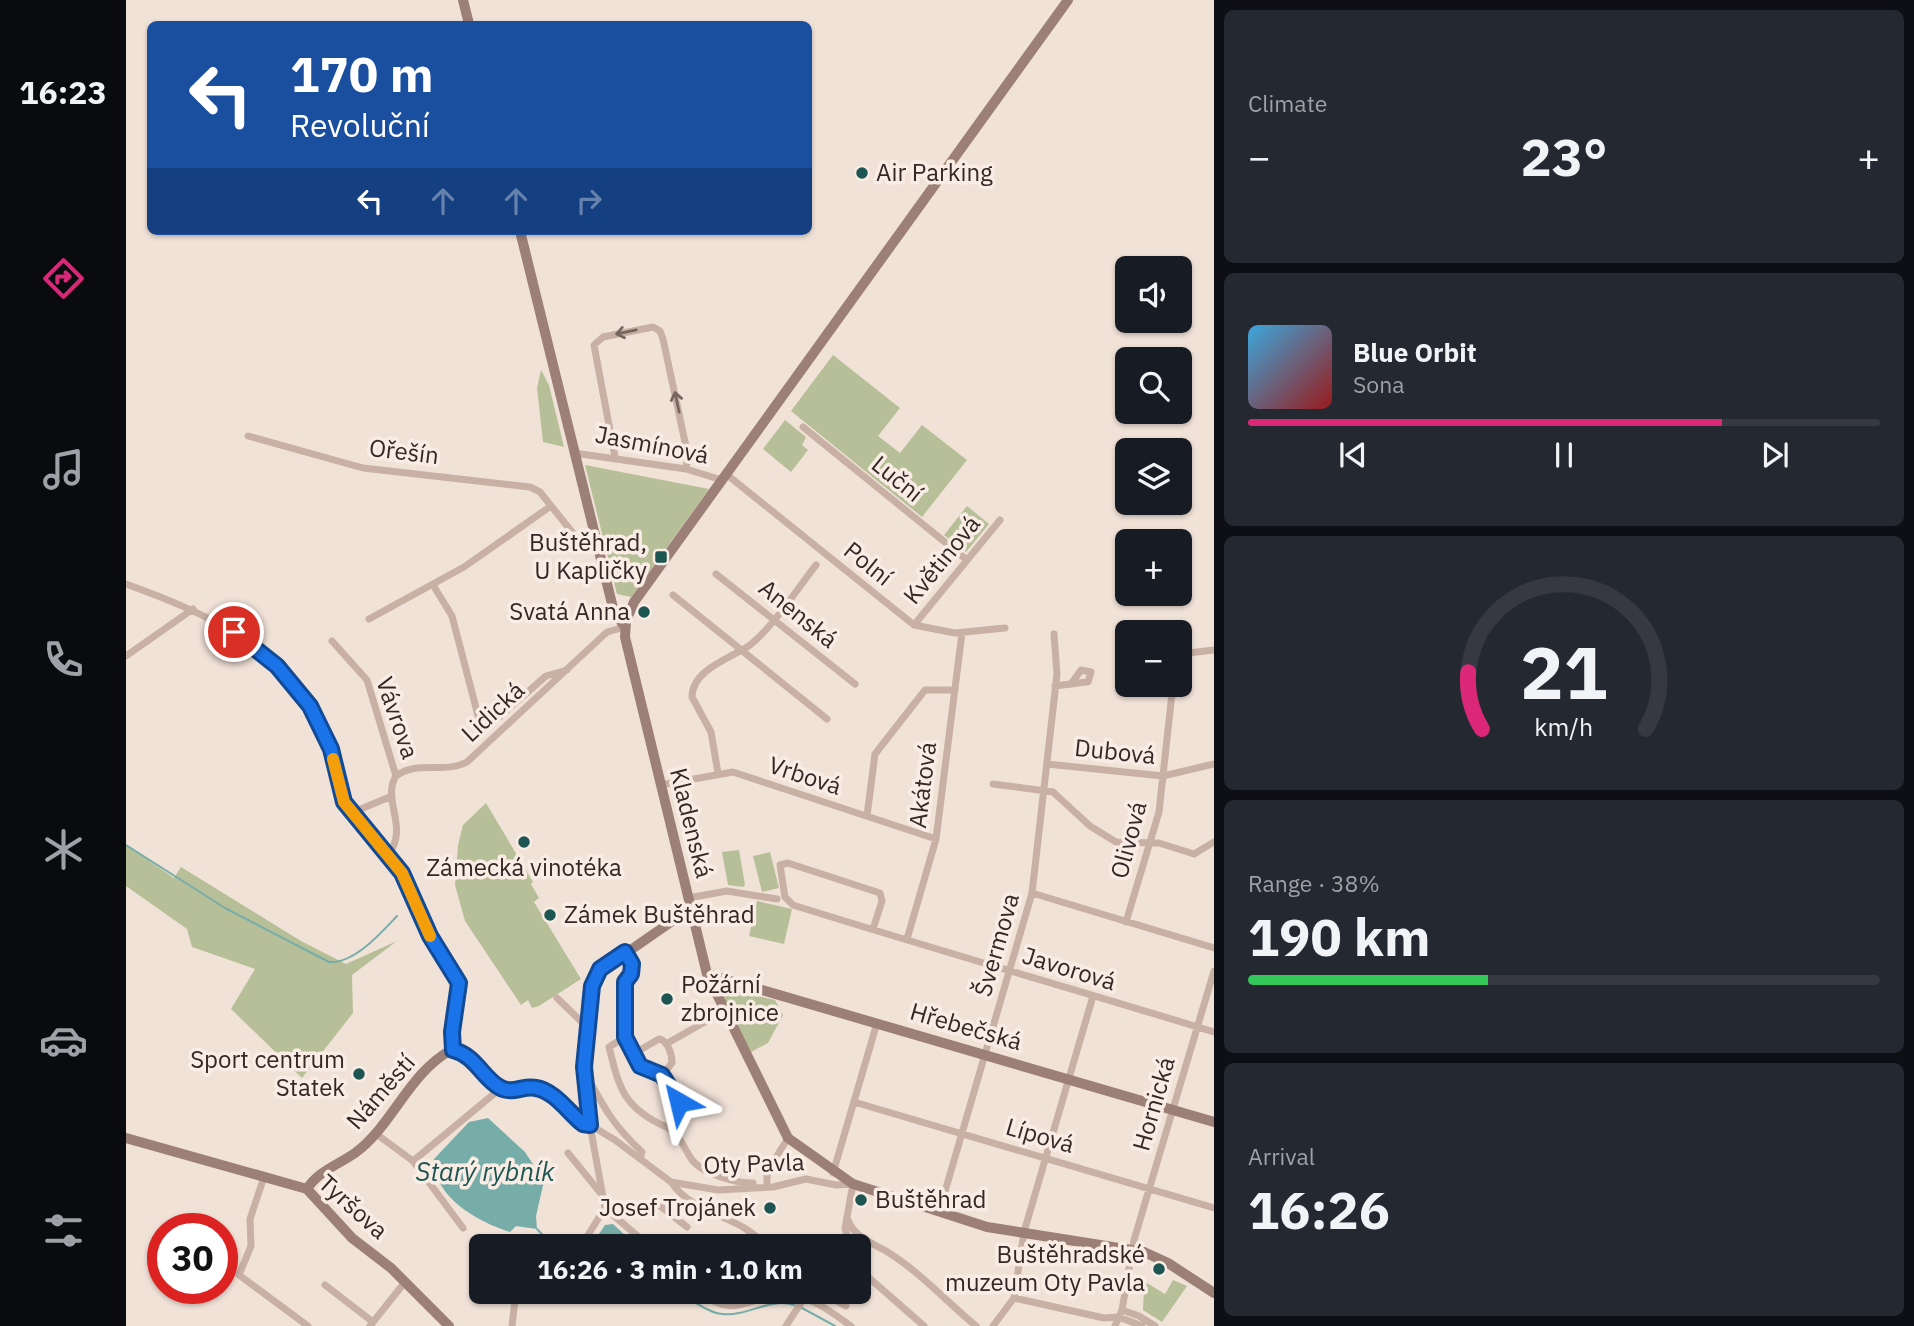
<!DOCTYPE html>
<html lang="en">
<head>
<meta charset="utf-8">
<style>
	:root { --surface:#171b24; --page:#242831; --text:#f1f3f6; --muted:#9ea1a6; --line:#363941; --accent:#db2777 }
	body { margin:0; font-family:"IBM Plex Sans",sans-serif; background:var(--page); color:var(--text); height:100vh; display:flex; flex-direction:column; font-size:26px; white-space:nowrap }
	* { box-sizing:border-box; margin:0 }
	p { font-size:23px; color:var(--muted) }
	.icon { flex:none; width:38px; height:38px; fill:none; stroke:currentColor; stroke-width:2; stroke-linecap:round; stroke-linejoin:round }
	.map { position:relative; flex:1; overflow:hidden }
	.sheet { display:flex; flex-direction:column; gap:10px; padding:10px; background:#0d0f14; width:700px }
	.sheet>* { flex:none }
	.top-card { position:absolute; left:21px; top:21px; width:665px; height:214px; border-radius:10px; box-shadow:0 2px 5px #0004; background:#1a4fa0; color:#fff; overflow:hidden }
	.tools { position:absolute; left:989px; top:256px; display:grid; gap:14px }
	.tools a { display:grid; place-items:center; width:77px; height:77px; border-radius:10px; background:var(--surface); box-shadow:0 2px 5px #0004; font-size:35px }
	.speed { position:absolute; left:21px; top:1213px; display:flex; gap:14px; font-size:35px; font-weight:700; text-align:center }
	.speed>* { display:grid; place-content:center; width:91px; height:91px; border-radius:50%; background:var(--surface); box-shadow:0 2px 5px #0004; line-height:1 }
	.speed .limit { border:10px solid #d22; background:#fff; color:#111 }
	.pin { position:absolute; display:grid; place-items:center; width:60px; height:60px; color:#fff; margin:-30px; border:4px solid #fff; border-radius:50%; box-shadow:0 2px 7px #0007 }
	.me { position:absolute; width:77px; margin:-38px; rotate:323deg; stroke-linejoin:round; filter:drop-shadow(0 0 5px #0008) }
	.turn { display:flex; align-items:center; gap:24px; height:147px; padding:0 28px; font-size:32px }
	.turn .icon { width:91px; height:91px; stroke-width:2.5 }
	.turn b { display:block; font-size:49px; line-height:60px }
	.lanes { display:flex; align-items:center; height:66px; padding:0 28px; background:#0003; justify-content:center; gap:35px; direction:ltr }
	.lanes .off { opacity:.35 }
	.big { font-size:52px; font-weight:700; line-height:1.1 }
	.sheet .widget { flex:1; display:flex; flex-direction:column; justify-content:center; gap:10px; min-width:0; padding:0 24px; border-radius:10px; background:var(--page) }
	.sheet .dial { align-items:center; gap:0 }
	.dial svg { height:182px; overflow:visible; fill:none; stroke:var(--line); stroke-width:7; stroke-linecap:round; text-anchor:middle }
	.dial text { fill:var(--text); stroke:none }
	.song { display:flex; align-items:center; gap:21px }
	.cover { width:84px; height:84px; border-radius:10px; background:linear-gradient(135deg,hsl(200 70% 55%),hsl(0 70% 35%)) }
	.played { height:7px; border-radius:4px; background:linear-gradient(90deg,var(--accent) 75%,var(--line) 75%) }
	.keys { display:flex; justify-content:space-around; direction:ltr }
	.heat { display:flex; justify-content:space-between; align-items:center; font-size:38px; direction:ltr }
	.charge { height:10px; border-radius:5px; background:linear-gradient(90deg,#34c759 38%,var(--line) 0) }
	.trip { position:absolute; left:343px; top:1234px; width:402px; height:70px; border-radius:10px; background:var(--surface); box-shadow:0 2px 5px #0004; font-weight:700; line-height:70px; text-align:center }
	main { display:flex; flex:1; min-height:0 }
	.dock { display:flex; flex-direction:column; width:126px; justify-content:space-around; align-items:center; background:#090b0e; color:var(--muted) }
	.dock .icon { width:49px; height:49px }
	.dock .selected { color:var(--accent) }
	.dock b { font-size:32px; color:var(--text) }
	.map>svg:first-child { display:block }
</style>
</head>
<body>
<main>
<nav class="dock">
<b>16:23</b>
<svg class="icon selected" aria-label="directions" viewBox="0 0 24 24"><path d="M12 3l9 9-9 9-9-9zM9 14v-3h6M13 9l2 2-2 2"/></svg>
<svg class="icon" aria-label="music" viewBox="0 0 24 24"><path d="M9 18V5l10-2v13"/><circle cx="6" cy="18" r="3"/><circle cx="16" cy="16" r="3"/></svg>
<svg class="icon" aria-label="phone" viewBox="0 0 24 24"><path d="M5 4h4l2 5-3 2q2 4 5 5l2-3 5 2v4C11 20 4 13 5 4z"/></svg>
<svg class="icon" aria-label="climate" viewBox="0 0 24 24"><path d="M12 3v18M4 7l16 10M4 17L20 7"/></svg>
<svg class="icon" aria-label="car" viewBox="0 0 24 24"><path d="M5 17H2v-5l4-1 3-4h7l3 4 3 1v5h-3M9 17h6M6 11h13"/><circle cx="7" cy="17" r="2"/><circle cx="17" cy="17" r="2"/></svg>
<svg class="icon" aria-label="filters" viewBox="0 0 24 24"><path d="M4 7h16M4 17h16"/><circle cx="9" cy="7" r="2"/><circle cx="15" cy="17" r="2"/></svg>
</nav>
<div class="map">
<svg width="1088" height="1326" viewBox="0 0 1088 1326">
	<rect width="100%" height="100%" fill="#f1e2d8"/>
	<path fill="#b7bf98" d="M 707,355 L 774,408 L 752,436 L 774,453 L 796,425 L 841,460 L 796,517 L 665,411 Z
		M 415,370 L 423,385 L 438,447 L 417,442 L 411,388 Z
		M 659,420 L 680,437 L 676,445 L 682,450 L 665,472 L 637,449 Z
		M 459,465 L 583,489 L 505,597 L 491,594 Z
		M 841,506 L 863,524 L 840,552 L 818,535 Z
		M 360,803 L 407,882 L 405,884 L 413,898 L 408,902 L 455,979 L 413,1006 L 406,1008 L 402,1000 L 395,1005 L 339,921 L 329,885 L 332,845 L 337,825 Z
		M 0,845 L 48,878 L 55,867 L 175,941 L 220,964 L 271,941 L 226,975 L 227,1013 L 176,1078 L 105,1009 L 129,969 L 66,947 L 61,929 L 0,886 Z
		M 613,850 L 619,885 L 617,887 L 602,885 L 596,852 Z
		M 644,852 L 653,888 L 636,892 L 627,856 Z
		M 631,901 L 666,909 L 658,944 L 623,936 Z
		M 589,983 L 601,983 L 604,990 L 649,1000 L 657,1015 L 642,1043 L 625,1052 Z
		M 1047,1280 L 1061,1286 L 1036,1322 L 1017,1310 L 1018,1287 L 1021,1283 L 1039,1294 Z"/>
	<path fill="#77ada9" d="M 362,1118 L 399,1152 L 418,1181 L 410,1216 L 411,1229 L 390,1226 L 384,1232 C 352,1222 307,1197 308,1159 L 343,1122 Z
		M 487,1224 L 511,1246 L 465,1246 L 479,1225 Z"/>
	<g fill="none" stroke-linecap="round" stroke-linejoin="round">
		<path stroke="#77ada9" stroke-width="2" d="M 0,845 L 99,908 L 203,962 C 228,964 255,933 271,916
			M 411,1229 L 427,1246
			M 551,1292 C 564,1298 582,1313 596,1314 C 622,1317 643,1297 668,1305
			M 676,1308 L 709,1326"/>
		<path stroke="#c8b0a4" stroke-width="7" d="M 677,427 L 841,560
			M 122,436 L 237,468 L 404,487 L 414,492 L 450,537 L 469,538
			M 448,453 L 560,469 L 596,480
			M 489,457 L 468,345 L 477,337 L 527,327 L 534,331 L 537,339 L 562,456 L 560,469
			M 600,474 L 788,625 L 829,633 L 879,628
			M 590,574 L 729,684
			M 0,584 C 77,612 160,647 196,727 C 207,751 206,781 219,804 C 233,830 260,849 276,874 C 290,895 294,920 307,941 C 315,955 332,971 334,987 C 337,1008 326,1029 327,1050
			M 307,585 L 326,616 L 355,727 L 365,724 L 420,676 L 441,670
			M 547,595 L 701,719
			M 243,619 L 338,567 L 425,506
			M 788,625 L 874,520
			M 206,641 L 241,680 L 270,776
			M 1054,654 L 1088,650
			M 0,656 L 67,609
			M 929,686 L 960,682 L 962,682 L 965,672 L 955,670 L 945,684
			M 921,764 L 1037,776 L 1088,764
			M 592,773 L 585,732 L 566,697 C 566,669 606,658 624,645 C 648,626 671,589 690,565
			M 867,784 L 927,792 L 964,826 L 990,842 L 1033,843 L 1068,854 L 1088,842
			M 534,785 L 607,772 L 810,839
			M 225,813 L 266,796
			M 741,816 L 749,754 L 799,690 L 829,690
			M 262,855 C 284,827 255,800 270,776 C 291,760 319,774 341,762 L 481,632 L 499,627
			M 906,893 L 1088,948
			M 562,898 L 601,891 L 651,899
			M 1000,922 L 1033,812 L 1047,684
			M 747,929 L 756,901 L 754,893 L 662,863 L 654,865 L 659,897 L 667,905 C 807,949 948,989 1088,1032
			M 781,939 L 810,839 L 836,633
			M 499,952 C 508,966 504,969 500,982 C 498,988 499,998 499,1004 C 498,1035 501,1066 536,1075
			M 431,998 L 462,1028
			M 499,1037 L 483,1047 C 493,1087 497,1107 538,1126
			M 540,1044 L 598,1011
			M 507,1054 L 533,1039 C 542,1041 546,1054 546,1063 L 536,1075 L 559,1118 L 548,1132
			M 460,1074 C 478,1108 487,1125 516,1152 L 514,1159
			M 728,1102 L 1088,1208
			M 464,1125 L 489,1140 L 545,1182 L 592,1190 L 647,1187 L 680,1179 L 710,1185 L 727,1184 L 719,1228 L 724,1246
			M 539,1126 C 555,1135 557,1147 566,1160 C 577,1174 609,1183 627,1183
			M 249,1133 L 287,1161 L 337,1228
			M 442,1153 L 477,1196
			M 287,1161 L 375,1088
			M 707,1173 L 751,1023
			M 138,1177 L 124,1219 L 125,1246 L 113,1275 L 182,1326
			M 545,1182 C 568,1216 616,1215 639,1246
			M 641,1186 L 641,1172 L 662,1138
			M 479,1208 L 533,1205 L 561,1227
			M 479,1208 L 523,1246
			M 813,1212 L 906,893 L 931,674 L 928,634
			M 722,1220 C 728,1237 746,1243 760,1251 C 793,1271 821,1302 850,1326
			M 455,1246 L 479,1208 L 464,1125
			M 733,1269 L 798,1326
			M 199,1285 L 247,1322
			M 574,1292 C 612,1323 624,1292 662,1295 C 687,1297 705,1312 725,1326
			M 693,1292 L 720,1306
			M 888,1298 L 978,1318 L 993,1317 L 1016,1326
			M 996,1310 L 1013,1316 L 1029,1326
			M 244,1326 L 279,1282
			M 386,1326 L 390,1292
			M 660,1326 L 678,1298
			M 867,1326 L 888,1298 L 898,1232 L 967,996
			M 989,1326 L 996,1310 L 1008,1240 L 1088,971"/>
		<path stroke="#9c7f76" stroke-width="10" d="M 337,0 L 343,24
			M 942,0 L 508,602 L 500,621 L 499,637 L 581,974 L 662,1138 L 727,1184 L 793,1205 L 861,1227 L 1018,1252 L 1042,1263 L 1088,1293
			M 394,231 L 488,612 L 499,627
			M 581,974 L 1088,1122
			M 0,1138 L 181,1189 L 226,1238 L 265,1268 L 323,1326
			M 181,1189 C 192,1171 212,1165 229,1153 C 267,1125 282,1074 325,1050 C 347,1051 356,1076 372,1086 C 385,1096 396,1085 409,1087 C 428,1090 443,1113 457,1124 L 464,1125 L 458,1067 L 466,986 L 470,974 L 555,915 L 565,912"/>
	</g>
	<defs><path id="oneway-shaft" d="M-6 0H5M1.5-3L5.5 0L1.5 3" fill="none" stroke-width="1.6" stroke-linecap="round" stroke-linejoin="round" transform="scale(1.75)"/></defs>
	<g stroke="#77655f">
		<use href="#oneway-shaft" transform="translate(500 332) rotate(168)"/>
		<use href="#oneway-shaft" transform="translate(551 402) rotate(-102)"/>
	</g>
	<g fill="none" stroke-linecap="round" stroke-linejoin="round">
		<g stroke="#114b97" stroke-width="18">
			<path id="route" d="M 108,632 L 151,666 L 184,706 L 205,749 L 218,802 L 276,873 L 304,936 L 333,983 L 326,1032 L 327,1050 C 349,1055 356,1077 373,1087 C 386,1095 397,1085 410,1088 C 429,1091 443,1113 457,1124 L 464,1125 L 458,1067 L 466,986 L 474,969 L 499,952 L 506,964 L 505,974 L 499,982 L 499,1037 L 514,1066 L 536,1075 L 553,1102"/>
		</g>
		<use href="#route" stroke="#1a73e8" stroke-width="12"/>
		<path stroke="#f59e0b" stroke-width="12" d="M 207,759 L 218,802 L 276,873 L 304,936"/>
	</g>
	<g fill="#1c5551" stroke="#f9ece4" stroke-width="2.5">
		<circle cx="736" cy="173" r="7"/>
		<rect x="528" y="550" width="14" height="14" rx="3.5"/>
		<circle cx="518" cy="612" r="7"/>
		<circle cx="398" cy="842" r="7"/>
		<circle cx="424" cy="915" r="7"/>
		<circle cx="541" cy="999" r="7"/>
		<circle cx="233" cy="1074" r="7"/>
		<circle cx="735" cy="1200" r="7"/>
		<circle cx="644" cy="1208" r="7"/>
		<circle cx="1033" cy="1269" r="7"/>
	</g>
	<g text-anchor="middle" stroke-width="7" stroke-linejoin="round" paint-order="stroke">
		<g font-size="24" fill="#342826" stroke="#f9ece4" text-anchor="end">
			<text x="750" y="181" text-anchor="start">Air Parking</text>
			<text x="521" y="551">Buštěhrad,<tspan x="521" dy="28">U Kapličky</tspan></text>
			<text x="504" y="620">Svatá Anna</text>
			<text x="398" y="876" text-anchor="middle">Zámecká vinotéka</text>
			<text x="438" y="923" text-anchor="start">Zámek Buštěhrad</text>
			<text x="555" y="993" text-anchor="start">Požární<tspan x="555" dy="28">zbrojnice</tspan></text>
			<text x="219" y="1068">Sport centrum<tspan x="219" dy="28">Statek</tspan></text>
			<text x="749" y="1208" text-anchor="start">Buštěhrad</text>
			<text x="630" y="1216">Josef Trojánek</text>
			<text x="1019" y="1263">Buštěhradské<tspan x="1019" dy="28">muzeum Oty Pavla</tspan></text>
		</g>
		<g font-size="24" fill="#342826" stroke="#f9ece4">
			<text transform="translate(526 445) rotate(11)" y="8">Jasmínová</text>
			<text transform="translate(278 452) rotate(7)" y="8">Ořešín</text>
			<text transform="translate(771 479) rotate(39)" y="8">Luční</text>
			<text transform="translate(816 560) rotate(-51)" y="8">Květinová</text>
			<text transform="translate(742 564) rotate(39)" y="8">Polní</text>
			<text transform="translate(672 614) rotate(39)" y="8">Anenská</text>
			<text transform="translate(367 712) rotate(-43)" y="8">Lidická</text>
			<text transform="translate(271 718) rotate(71)" y="8">Vávrova</text>
			<text transform="translate(989 752) rotate(6)" y="8">Dubová</text>
			<text transform="translate(679 776) rotate(18)" y="8">Vrbová</text>
			<text transform="translate(797 785) rotate(-83)" y="8">Akátová</text>
			<text transform="translate(565 823) rotate(76)" y="8">Kladenská</text>
			<text transform="translate(1003 840) rotate(-75)" y="8">Olivová</text>
			<text transform="translate(871 945) rotate(-74)" y="8">Švermova</text>
			<text transform="translate(943 969) rotate(17)" y="8">Javorová</text>
			<text transform="translate(840 1027) rotate(16)" y="8">Hřebečská</text>
			<text transform="translate(255 1092) rotate(-49)" y="8">Náměstí</text>
			<text transform="translate(1028 1104) rotate(-74)" y="8">Hornická</text>
			<text transform="translate(914 1136) rotate(16)" y="8">Lípová</text>
			<text transform="translate(628 1164) rotate(-2)" y="8">Oty Pavla</text>
			<text transform="translate(227 1207) rotate(42)" y="8">Tyršova</text>
		</g>
		<g font-size="26" font-style="italic" fill="#1c5551" stroke="#f9ece4">
			<text x="359" y="1181">Starý rybník</text>
		</g>
	</g>
</svg>
<div class="tools">
<a><svg class="icon" aria-label="sound" viewBox="0 0 24 24"><path d="M4 9h4l5-4v14l-5-4H4zM17 9q2 3 0 6"/></svg></a>
<a><svg class="icon" aria-label="search" viewBox="0 0 24 24"><circle cx="10" cy="10" r="6"/><path d="M15 15l6 6"/></svg></a>
<a><svg class="icon" aria-label="layers" viewBox="0 0 24 24"><path d="M12 4l9 5-9 5-9-5zM3 14l9 5 9-5"/></svg></a>
<a>+</a>
<a>−</a>
</div>
<div class="speed"><div class="limit">30</div></div>
<div class="pin" style="left:108px;top:632px;background:#d93025"><svg class="icon" aria-label="arrive" viewBox="0 0 24 24"><path d="M6 21V4h12l-3 4 3 4H6"/></svg></div>
<svg class="me" style="left:553px;top:1102px" viewBox="-20 -20 40 40"><path d="M0-17L14 15 0 8-14 15z" fill="#1a73e8" stroke="#fff" stroke-width="4"/></svg>
<div class="trip">16:26 · 3 min · 1.0 km</div>
<div class="top-card">
<div class="turn"><svg class="icon" aria-label="left" viewBox="0 0 24 24"><path d="M17 20v-9H6M10 6l-5 5 5 5"/></svg><div><b>170 m</b>Revoluční</div></div>
<div class="lanes"><svg class="icon" aria-label="left" viewBox="0 0 24 24"><path d="M17 20v-9H6M10 6l-5 5 5 5"/></svg><svg class="icon off" aria-label="ahead" viewBox="0 0 24 24"><path d="M12 20V5M6 11l6-6 6 6"/></svg><svg class="icon off" aria-label="ahead" viewBox="0 0 24 24"><path d="M12 20V5M6 11l6-6 6 6"/></svg><svg class="icon off" aria-label="right" viewBox="0 0 24 24"><path d="M7 20v-9h11M14 6l5 5-5 5"/></svg></div>
</div>
</div>
<section class="sheet">
<div class="widget"><p>Climate</p>
<div class="heat"><a>−</a><b class="big">23°</b><a>+</a></div>
</div>
<div class="widget">
<div class="song"><i class="cover"></i><div><b>Blue Orbit</b><p>Sona</p></div></div>
<div class="played"></div>
<div class="keys"><svg class="icon" aria-label="previous" viewBox="0 0 24 24"><path d="M18 5L8 12l10 7zM5 5v14"/></svg><svg class="icon" aria-label="pause" viewBox="0 0 24 24"><path d="M8 5v14M16 5v14"/></svg><svg class="icon" aria-label="next" viewBox="0 0 24 24"><path d="M6 5l10 7-10 7zM19 5v14"/></svg></div>
</div>
<div class="widget dial"><svg viewBox="0 0 100 80">
<path d="M14 69A42 42 0 1 1 86 69"/>
<path d="M14 69A42 42 0 0 1 8 44" stroke="#db2777"/>
<text x="50" y="56" font-size="32" font-weight="700">21</text>
<text x="50" y="72" font-size="11">km/h</text>
</svg></div>
<div class="widget"><p>Range · 38%</p><b class="big">190 km</b><div class="charge"></div></div>
<div class="widget"><p>Arrival</p><b class="big">16:26</b></div>
</section>
</main>
</body>
</html>
